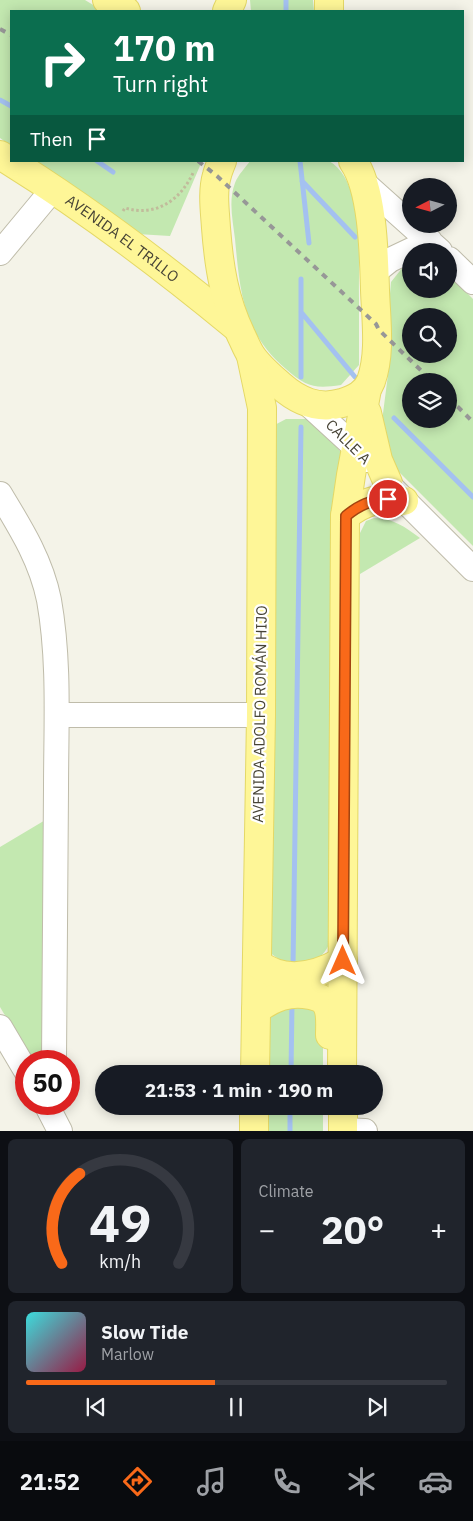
<!DOCTYPE html>
<html lang="en">
<head>
<meta charset="utf-8">
<style>
	:root { --surface:#171b24; --page:#20242c; --text:#f1f3f6; --muted:#9ea1a6; --line:#363941; --accent:#f96919 }
	body { margin:0; font-family:"IBM Plex Sans",sans-serif; background:var(--page); color:var(--text); height:100vh; display:flex; flex-direction:column; font-size:19px; white-space:nowrap }
	* { box-sizing:border-box; margin:0 }
	p { font-size:16px; color:var(--muted) }
	.icon { flex:none; width:28px; height:28px; fill:none; stroke:currentColor; stroke-width:2; stroke-linecap:round; stroke-linejoin:round }
	.map { position:relative; height:1131px; overflow:hidden }
	.details { display:flex; flex-direction:column; gap:8px; padding:8px; background:#0d0f14; flex:1 }
	.details>* { flex:none }
	.banner { position:absolute; left:10px; top:10px; width:454px; height:152px; border-radius:0px; box-shadow:0 2px 12px #0003; background:#0b6e4f; color:#fff; overflow:hidden }
	.needle { width:32px; rotate:264deg }
	.fabs { position:absolute; left:402px; top:178px; display:grid; gap:10px }
	.fabs a { display:grid; place-items:center; width:55px; height:55px; border-radius:50%; background:var(--surface); box-shadow:0 2px 12px #0003; font-size:25px }
	.speed { position:absolute; left:15px; top:1050px; display:flex; gap:10px; font-size:25px; font-weight:700; text-align:center }
	.speed>* { display:grid; place-content:center; width:65px; height:65px; border-radius:50%; background:var(--surface); box-shadow:0 2px 12px #0003; line-height:1 }
	.speed .limit { border:8px solid #d22; background:#fff; color:#111 }
	.pin { position:absolute; display:grid; place-items:center; width:42px; height:42px; color:#fff; margin:-21px; border:2px solid #fff; border-radius:50%; box-shadow:0 1px 5px #0007 }
	.me { position:absolute; width:55px; margin:-28px; rotate:0deg; stroke-linejoin:round; filter:drop-shadow(0 0 4px #0008) }
	.turn { display:flex; align-items:center; gap:18px; height:105px; padding:0 20px; font-size:22px }
	.turn .icon { width:65px; height:65px; stroke-width:2.5 }
	.turn b { display:block; font-size:35px; line-height:42px }
	.then { display:flex; align-items:center; height:48px; padding:0 20px; background:#0003; gap:10px; font-size:19px }
	.big { font-size:38px; font-weight:700; line-height:1.1 }
	.details .tile { flex:1; display:flex; flex-direction:column; justify-content:center; gap:8px; min-width:0; padding:0 18px; border-radius:8px; background:var(--page) }
	.details .dial { align-items:center; gap:0 }
	.dial svg { height:130px; overflow:visible; fill:none; stroke:var(--line); stroke-width:7; stroke-linecap:round; text-anchor:middle }
	.dial text { fill:var(--text); stroke:none }
	.song { display:flex; align-items:center; gap:15px }
	.cover { width:60px; height:60px; border-radius:8px; background:linear-gradient(135deg,hsl(180 70% 55%),hsl(340 70% 35%)) }
	.played { height:5px; border-radius:2px; background:linear-gradient(90deg,var(--accent) 45%,var(--line) 45%) }
	.keys { display:flex; justify-content:space-around; direction:ltr }
	.heat { display:flex; justify-content:space-between; align-items:center; font-size:28px; direction:ltr }
	.details .tiles { flex:1; display:grid; gap:8px; grid-template-columns:1fr 1fr }
	.tile:last-child { grid-column:span 2 }
	.trip { position:absolute; left:95px; top:1065px; width:288px; height:50px; border-radius:25px; background:var(--surface); box-shadow:0 2px 12px #0003; font-weight:700; line-height:50px; text-align:center }
	.tab-bar { display:flex; height:80px; justify-content:space-around; align-items:center; background:#090b0e; color:var(--muted) }
	.tab-bar .icon { width:35px; height:35px }
	.tab-bar .on { color:var(--accent) }
	.tab-bar b { font-size:22px; color:var(--text) }
	.map>svg:first-child { display:block }
</style>
</head>
<body>
<div class="map">
<svg width="473" height="1131" viewBox="0 0 473 1131">
	<rect width="100%" height="100%" fill="#f4f3e8"/>
	<path fill="#c3e8b0" fill-rule="evenodd" d="M 0,0 L 85,0 L 103,11 L 11,11 L 11,146 L 0,138 Z
		M 250,0 L 313,0 L 314,11 L 251,11 Z
		M 34,161 L 202,161 L 170,236 L 137,234 Z
		M 250,161 L 329,161 C 366,182 358,263 359,299 C 359,321 359,343 359,365 L 341,385 C 315,389 306,387 286,369 C 243,333 240,292 235,239 C 233,221 228,201 235,183 C 238,175 245,168 250,161 Z
		M 411,261 L 411,289 L 449,289 L 449,275 L 473,299 L 473,546 L 384,457 L 381,429 L 390,359 L 389,305 L 391,282 L 407,262 ZM 411,316 L 449,316 L 449,354 L 411,354 ZM 411,381 L 449,381 L 449,419 L 411,419 Z
		M 286,419 L 311,419 L 341,452 L 331,941 C 328,946 326,951 322,955 C 310,966 285,965 273,955 C 270,953 267,949 264,946 L 269,428 Z
		M 374,518 C 393,518 405,527 420,538 L 360,574 L 360,533 L 366,521 Z
		M 47,819 L 44,1061 L 32,1061 L 0,1007 L 0,847 Z
		M 285,997 L 323,1013 L 323,1074 L 261,1074 L 263,1011 Z
		M 260,1106 L 323,1106 L 323,1131 L 259,1131 Z"/>
	<g fill="none" stroke-linecap="round" stroke-linejoin="round">
		<path stroke="#a4c1f0" stroke-width="5" d="M 286,0 L 286,11
			M 0,100 L 11,106
			M 97,161 L 113,172
			M 300,161 L 309,243
			M 302,181 L 355,237
			M 301,312 L 355,377
			M 301,377 L 301,279
			M 394,418 L 473,497
			M 293,967 L 301,427
			M 291,1074 L 292,1003
			M 290,1131 L 290,1106"/>
		<g stroke="#bfbcaa" stroke-width="26">
			<path id="minor" d="M 364,183 L 440,251
				M 0,253 L 54,188
				M 449,259 L 473,282
				M 375,272 L 390,260 L 430,241
				M 307,403 L 356,448 L 367,460
				M 391,487 L 473,569
				M 0,494 C 20,527 41,560 49,600 C 60,662 56,726 56,789 C 55,879 54,970 54,1061
				M 57,715 L 261,715
				M 0,1027 L 26,1071
				M 46,1104 L 60,1131
				M 343,1130 L 365,1131"/>
		</g>
		<g stroke="#e4d866" stroke-width="30">
			<g id="major">
				<path d="M 107,0 L 126,11"/>
				<path d="M 329,0 L 329,11"/>
				<path d="M 227,11 L 232,0"/>
				<path id="s1" d="M 0,155 C 83,206 160,264 235,326"/>
				<path d="M 222,161 C 220,166 218,171 217,175 C 212,192 215,211 216,228 C 219,267 224,299 241,335 C 244,341 247,349 251,355 C 258,366 270,376 280,385 C 298,401 318,410 342,403 C 354,399 366,394 371,381 C 381,353 376,320 375,290 C 374,255 373,189 353,161"/>
				<path d="M 251,356 L 262,408 L 261,715 L 255,1074"/>
				<path d="M 367,413 L 378,460 L 388,483"/>
				<path d="M 345,516 C 366,500 379,497 404,501"/>
				<path d="M 257,963 C 283,984 315,977 343,961"/>
				<path d="M 256,1010 C 273,997 289,991 310,995 C 314,996 321,998 324,1001 C 332,1009 330,1024 330,1035"/>
				<path d="M 342,1074 L 345,516 L 351,475 L 367,389"/>
				<path d="M 343,1106 L 343,1131"/>
				<path d="M 254,1131 L 254,1106"/>
			</g>
		</g>
		<path stroke="#c1bb9b" stroke-width="3" stroke-dasharray="2.5 2.5" stroke-linecap="butt" d="M 123,211 L 125,208 C 155,217 180,201 193,173"/>
		<use href="#minor" stroke="#fff" stroke-width="24"/>
		<use href="#major" stroke="#fef697" stroke-width="28"/>
		<path stroke="#979797" stroke-width="4" stroke-dasharray="6 6" stroke-linecap="butt" d="M 0,29 L 11,35
			M 198,161 L 217,176 L 376,324 L 379,330 L 432,381
			M 449,398 L 473,422"/>
	</g>
	<g fill="none" stroke-linecap="round" stroke-linejoin="round">
		<g stroke="#a24410" stroke-width="12">
			<path id="route" d="M 343,961 L 346,516 C 359,505 371,500 388,499"/>
		</g>
		<use href="#route" stroke="#f96919" stroke-width="9"/>
	</g>
	<g text-anchor="middle" stroke-width="4.5" stroke-linejoin="round" paint-order="stroke">
		<g font-size="15" fill="#474436" stroke="#fff">
			<text dy="5" stroke="none"><textPath href="#s1" startOffset="148">AVENIDA EL TRILLO</textPath></text>
			<text transform="translate(348 442) rotate(45)" y="5">CALLE A</text>
			<text transform="translate(260 714) rotate(-89)" y="5">AVENIDA ADOLFO ROMÁN HIJO</text>
		</g>
	</g>
</svg>
<div class="fabs">
<a><svg class="needle" viewBox="-14 -14 28 28"><path d="M0-13l5 13h-10z" fill="#e53935"/><path d="M0 13l5-13h-10z" fill="#9ea1a6"/></svg></a>
<a><svg class="icon" aria-label="sound" viewBox="0 0 24 24"><path d="M4 9h4l5-4v14l-5-4H4zM17 9q2 3 0 6"/></svg></a>
<a><svg class="icon" aria-label="search" viewBox="0 0 24 24"><circle cx="10" cy="10" r="6"/><path d="M15 15l6 6"/></svg></a>
<a><svg class="icon" aria-label="layers" viewBox="0 0 24 24"><path d="M12 4l9 5-9 5-9-5zM3 14l9 5 9-5"/></svg></a>
</div>
<div class="speed"><div class="limit">50</div></div>
<div class="pin" style="left:388px;top:499px;background:#d93025"><svg class="icon" aria-label="arrive" viewBox="0 0 24 24"><path d="M6 21V4h12l-3 4 3 4H6"/></svg></div>
<svg class="me" style="left:343px;top:961px" viewBox="-20 -20 40 40"><path d="M0-17L14 15 0 8-14 15z" fill="#f96919" stroke="#fff" stroke-width="4"/></svg>
<div class="trip">21:53 · 1 min · 190 m</div>
<div class="banner">
<div class="turn"><svg class="icon" aria-label="right" viewBox="0 0 24 24"><path d="M7 20v-9h11M14 6l5 5-5 5"/></svg><div><b>170 m</b>Turn right</div></div>
<div class="then">Then<svg class="icon" aria-label="arrive" viewBox="0 0 24 24"><path d="M6 21V4h12l-3 4 3 4H6"/></svg></div>
</div>
</div>
<section class="details">
<div class="tiles">
<div class="tile dial"><svg viewBox="0 0 100 80">
<path d="M14 69A42 42 0 1 1 86 69"/>
<path d="M14 69A42 42 0 0 1 25 14" stroke="#f96919"/>
<text x="50" y="56" font-size="32" font-weight="700">49</text>
<text x="50" y="72" font-size="11">km/h</text>
</svg></div>
<div class="tile"><p>Climate</p>
<div class="heat"><a>−</a><b class="big">20°</b><a>+</a></div>
</div>
<div class="tile">
<div class="song"><i class="cover"></i><div><b>Slow Tide</b><p>Marlow</p></div></div>
<div class="played"></div>
<div class="keys"><svg class="icon" aria-label="previous" viewBox="0 0 24 24"><path d="M18 5L8 12l10 7zM5 5v14"/></svg><svg class="icon" aria-label="pause" viewBox="0 0 24 24"><path d="M8 5v14M16 5v14"/></svg><svg class="icon" aria-label="next" viewBox="0 0 24 24"><path d="M6 5l10 7-10 7zM19 5v14"/></svg></div>
</div>
</div>
</section>
<nav class="tab-bar">
<b>21:52</b>
<svg class="icon on" aria-label="directions" viewBox="0 0 24 24"><path d="M12 3l9 9-9 9-9-9zM9 14v-3h6M13 9l2 2-2 2"/></svg>
<svg class="icon" aria-label="music" viewBox="0 0 24 24"><path d="M9 18V5l10-2v13"/><circle cx="6" cy="18" r="3"/><circle cx="16" cy="16" r="3"/></svg>
<svg class="icon" aria-label="phone" viewBox="0 0 24 24"><path d="M5 4h4l2 5-3 2q2 4 5 5l2-3 5 2v4C11 20 4 13 5 4z"/></svg>
<svg class="icon" aria-label="climate" viewBox="0 0 24 24"><path d="M12 3v18M4 7l16 10M4 17L20 7"/></svg>
<svg class="icon" aria-label="car" viewBox="0 0 24 24"><path d="M5 17H2v-5l4-1 3-4h7l3 4 3 1v5h-3M9 17h6M6 11h13"/><circle cx="7" cy="17" r="2"/><circle cx="17" cy="17" r="2"/></svg>
</nav>
</body>
</html>
